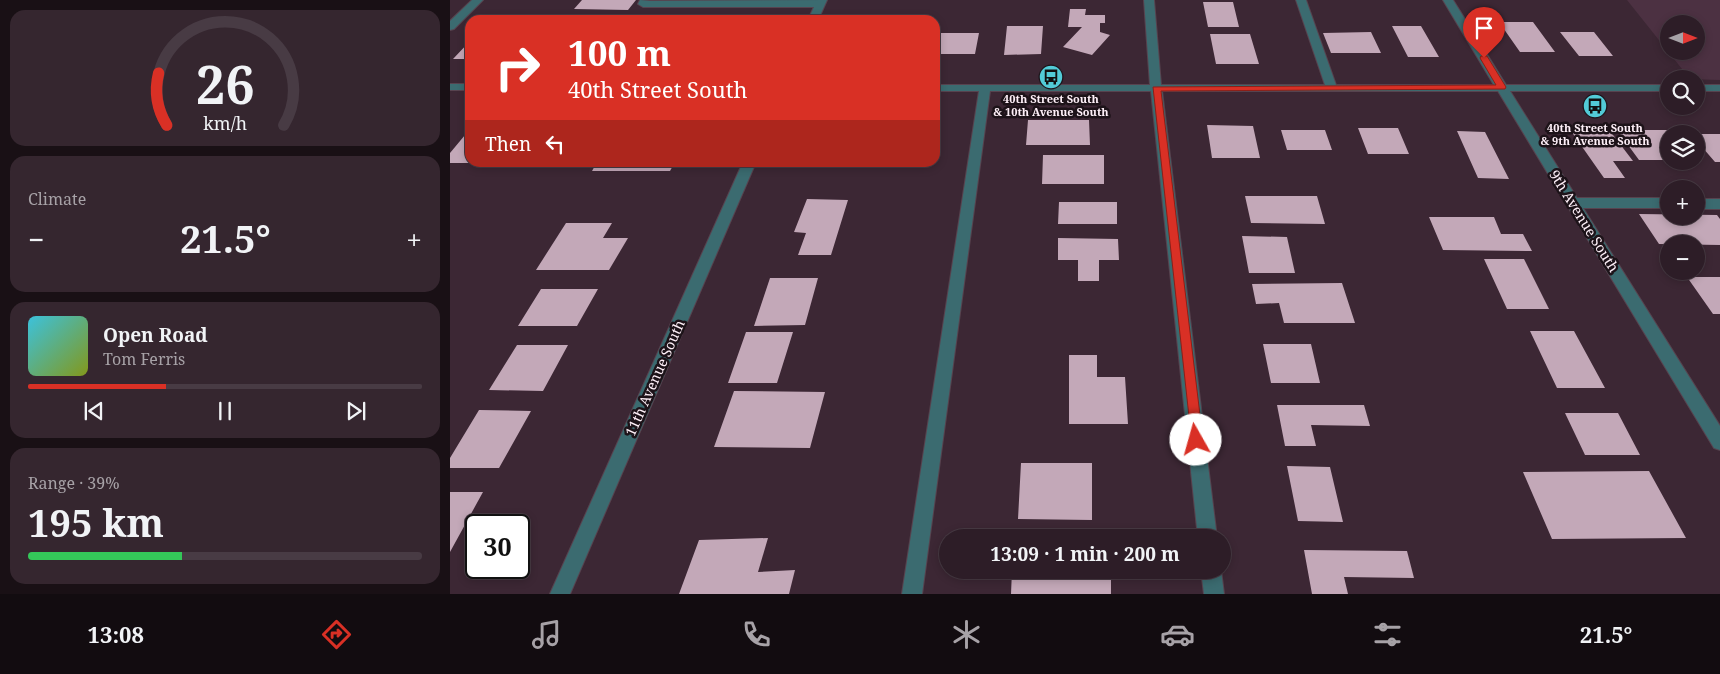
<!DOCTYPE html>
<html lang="en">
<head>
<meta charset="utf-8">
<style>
	:root { --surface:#2d1d27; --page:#35262f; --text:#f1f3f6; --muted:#a7a2a7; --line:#483b44; --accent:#d93025 }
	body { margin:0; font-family:"Noto Serif",serif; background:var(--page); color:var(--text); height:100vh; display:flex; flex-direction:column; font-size:19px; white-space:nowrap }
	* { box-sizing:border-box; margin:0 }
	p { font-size:16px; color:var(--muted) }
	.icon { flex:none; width:28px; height:28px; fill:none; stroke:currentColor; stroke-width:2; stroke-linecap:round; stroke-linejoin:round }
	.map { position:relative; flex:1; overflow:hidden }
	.details { display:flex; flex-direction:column; gap:10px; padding:10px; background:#191015; width:450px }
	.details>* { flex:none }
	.guide { position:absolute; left:15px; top:15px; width:475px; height:152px; border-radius:15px; box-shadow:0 2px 8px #0003,0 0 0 1px var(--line); background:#d93025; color:#fff; overflow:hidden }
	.needle { width:32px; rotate:90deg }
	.fabs { position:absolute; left:1210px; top:15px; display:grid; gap:10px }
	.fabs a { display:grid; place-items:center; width:45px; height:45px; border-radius:50%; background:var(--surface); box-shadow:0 2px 8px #0003,0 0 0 1px var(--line); font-size:25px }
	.speed { position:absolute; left:15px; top:514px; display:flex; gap:10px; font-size:25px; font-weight:700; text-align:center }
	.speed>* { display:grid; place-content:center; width:65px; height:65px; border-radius:50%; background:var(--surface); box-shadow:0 2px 8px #0003,0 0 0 1px var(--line); line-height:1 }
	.speed .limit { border:2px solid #111; border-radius:8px; background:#fff; color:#111 }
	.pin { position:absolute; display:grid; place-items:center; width:42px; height:42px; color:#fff; margin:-51px -21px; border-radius:50% 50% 50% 0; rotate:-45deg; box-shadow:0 0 5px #0007 }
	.pin .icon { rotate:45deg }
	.me { position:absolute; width:55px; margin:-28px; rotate:353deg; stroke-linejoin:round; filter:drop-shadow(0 0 4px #0008) }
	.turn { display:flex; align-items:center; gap:18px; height:105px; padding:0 20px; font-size:22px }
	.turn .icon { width:65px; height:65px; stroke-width:2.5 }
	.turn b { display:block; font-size:35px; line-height:42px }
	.then { display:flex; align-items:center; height:48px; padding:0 20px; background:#0003; gap:10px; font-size:19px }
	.big { font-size:38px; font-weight:700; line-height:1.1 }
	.details .widget { flex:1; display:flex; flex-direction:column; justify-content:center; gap:8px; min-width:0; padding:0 18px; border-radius:15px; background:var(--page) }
	.details .dial { align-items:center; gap:0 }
	.dial svg { height:130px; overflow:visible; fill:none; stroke:var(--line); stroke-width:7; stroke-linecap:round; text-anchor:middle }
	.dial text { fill:var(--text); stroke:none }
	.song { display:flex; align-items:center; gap:15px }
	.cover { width:60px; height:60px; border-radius:8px; background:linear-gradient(135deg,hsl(190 70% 55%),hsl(70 70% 35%)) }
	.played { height:5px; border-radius:2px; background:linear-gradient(90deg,var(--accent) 35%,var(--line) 35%) }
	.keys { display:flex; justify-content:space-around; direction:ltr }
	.heat { display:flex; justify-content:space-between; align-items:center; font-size:28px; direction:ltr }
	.charge { height:8px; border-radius:4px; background:linear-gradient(90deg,#34c759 39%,var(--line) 0) }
	.trip { position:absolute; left:489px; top:529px; width:292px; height:50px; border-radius:25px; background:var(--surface); box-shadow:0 2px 8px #0003,0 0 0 1px var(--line); font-weight:700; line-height:50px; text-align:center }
	.menu { display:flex; height:80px; justify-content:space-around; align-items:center; background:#120c10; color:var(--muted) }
	.menu .icon { width:35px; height:35px }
	.menu .active { color:var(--accent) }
	.menu b { font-size:22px; color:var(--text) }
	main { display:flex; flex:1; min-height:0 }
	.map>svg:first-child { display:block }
</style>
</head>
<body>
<main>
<section class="details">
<div class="widget dial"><svg viewBox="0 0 100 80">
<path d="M14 69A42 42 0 1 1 86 69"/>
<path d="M14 69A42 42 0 0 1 9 37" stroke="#d93025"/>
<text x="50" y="56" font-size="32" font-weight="700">26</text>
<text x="50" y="72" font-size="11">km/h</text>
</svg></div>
<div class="widget"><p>Climate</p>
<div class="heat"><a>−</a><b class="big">21.5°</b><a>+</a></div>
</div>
<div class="widget">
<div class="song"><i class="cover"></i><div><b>Open Road</b><p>Tom Ferris</p></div></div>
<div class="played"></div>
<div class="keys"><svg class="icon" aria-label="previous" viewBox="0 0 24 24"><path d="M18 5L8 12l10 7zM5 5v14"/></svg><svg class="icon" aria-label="pause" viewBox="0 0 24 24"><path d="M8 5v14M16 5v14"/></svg><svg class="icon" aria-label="next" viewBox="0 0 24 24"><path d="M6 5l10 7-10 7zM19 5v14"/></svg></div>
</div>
<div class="widget"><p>Range · 39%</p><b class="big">195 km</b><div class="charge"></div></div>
</section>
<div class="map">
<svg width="1270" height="594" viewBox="0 0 1270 594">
	<rect width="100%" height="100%" fill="#3c2734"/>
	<path fill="#4c3142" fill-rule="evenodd" d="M 1177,0 L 1270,0 L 1270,80 L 1240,79 ZM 1219,24 L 1246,24 L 1246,51 L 1219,51 Z"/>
	<path fill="#c3a8b8" d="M 132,0 L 186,0 L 178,10 L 124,9 Z
		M 753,2 L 783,2 L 789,27 L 758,27 Z
		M 620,9 L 636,9 L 635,15 L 655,15 L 655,23 L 650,23 L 650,32 L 660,35 L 642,55 L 613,47 L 632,27 L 618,27 Z
		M 1049,22 L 1083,22 L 1105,52 L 1070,52 Z
		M 557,26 L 593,26 L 591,54 L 554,55 Z
		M 942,26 L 971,26 L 989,57 L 958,57 Z
		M 921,32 L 931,53 L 881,53 L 873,33 Z
		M 1110,32 L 1144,32 L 1163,56 L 1129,56 Z
		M 490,33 L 529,33 L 525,54 L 485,54 Z
		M 760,34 L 800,34 L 809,64 L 766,64 Z
		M 20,41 L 20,59 L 3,59 Z
		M 578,120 L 639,120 L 640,145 L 576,145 Z
		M 757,125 L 803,126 L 810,158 L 762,158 Z
		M 908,128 L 948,128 L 959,154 L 918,154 Z
		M 831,130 L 875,130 L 882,150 L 837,150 Z
		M 1167,130 L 1223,130 L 1226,134 L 1219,134 L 1219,160 L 1189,160 Z
		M 1007,131 L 1035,132 L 1059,179 L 1028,178 Z
		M 1121,131 L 1160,131 L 1183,161 L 1163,161 L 1175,178 L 1154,178 Z
		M 1246,134 L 1270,134 L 1270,162 L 1265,162 L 1246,140 Z
		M 15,135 L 20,135 L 20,163 L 0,163 L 0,153 Z
		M 593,155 L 654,155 L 654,184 L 592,184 Z
		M 147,162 L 225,162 L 220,171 L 142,171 Z
		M 367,162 L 444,162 L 443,166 L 365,166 Z
		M 795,196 L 867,196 L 875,224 L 801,223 Z
		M 357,199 L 398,200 L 381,255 L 348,255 L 356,233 L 344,232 Z
		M 609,202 L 667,202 L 667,224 L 608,224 Z
		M 1189,214 L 1267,215 L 1270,219 L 1270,245 L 1209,244 Z
		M 979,217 L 1044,217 L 1051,234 L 1073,234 L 1082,251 L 993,250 Z
		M 116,223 L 162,223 L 153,238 L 178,238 L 159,270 L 86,270 Z
		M 792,236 L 837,237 L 845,273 L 799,273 Z
		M 608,238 L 668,239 L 669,260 L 649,260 L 649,281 L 628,281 L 628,260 L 608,260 Z
		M 1034,259 L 1074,259 L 1099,309 L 1057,309 Z
		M 1237,277 L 1270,277 L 1270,314 L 1263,314 Z
		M 320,278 L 368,278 L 355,325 L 304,326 Z
		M 892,283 L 905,323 L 834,323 L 829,303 L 806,304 L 802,284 Z
		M 91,289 L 148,289 L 127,326 L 68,326 Z
		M 1080,331 L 1124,331 L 1155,388 L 1107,388 Z
		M 296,332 L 343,332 L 327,383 L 278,383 Z
		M 813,344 L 861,344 L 870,383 L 821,383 Z
		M 67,345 L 118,345 L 93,391 L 39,390 Z
		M 619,355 L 647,355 L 647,377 L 675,377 L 678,424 L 619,424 Z
		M 284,391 L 375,392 L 360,448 L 264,447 Z
		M 827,405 L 914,405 L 920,426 L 861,425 L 866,446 L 835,446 Z
		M 29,410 L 81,411 L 49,468 L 0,468 L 0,458 Z
		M 1115,413 L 1168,413 L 1190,455 L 1135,455 Z
		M 571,463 L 642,463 L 642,520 L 568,519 Z
		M 837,466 L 880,467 L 893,522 L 848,521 Z
		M 1199,471 L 1236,538 L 1102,539 L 1073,472 Z
		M 0,492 L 33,492 L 0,552 Z
		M 318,538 L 308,572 L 345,570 L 339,594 L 229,594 L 249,540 Z
		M 854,550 L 957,551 L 964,578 L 894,577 L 898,594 L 862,594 Z
		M 562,570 L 661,570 L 661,594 L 561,594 Z"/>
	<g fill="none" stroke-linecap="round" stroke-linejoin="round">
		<g stroke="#57434f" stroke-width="2">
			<path id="minor" d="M 22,0 L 33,0 L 4,29 L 0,30 L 0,21 Z
				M 190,0 L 200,1 L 377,0 L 368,20 L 358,20 L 364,7 L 193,7 L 188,4 Z
				M 694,0 L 704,0 L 711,85 L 875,85 L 846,0 L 856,0 L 886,85 L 1044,85 L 993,0 L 1003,0 L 1056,85 L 1219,85 L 1219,91 L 1060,91 L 1127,198 L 1219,198 L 1219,208 L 1133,208 L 1270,426 L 1270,450 L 1264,448 L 1048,91 L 712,91 L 767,538 L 748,538 L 701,91 L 540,91 L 472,594 L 452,594 L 529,91 L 485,91 L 485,85 L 700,85 Z
				M 0,84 L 20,84 L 20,90 L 0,90 Z
				M 1246,85 L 1270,85 L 1270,91 L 1246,91 Z
				M 293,162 L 306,162 L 120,594 L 100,594 Z
				M 1246,199 L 1270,199 L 1270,209 L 1246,209 Z
				M 751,570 L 771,570 L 774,594 L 754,594 Z"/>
		</g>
		<use href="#minor" fill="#3b6b70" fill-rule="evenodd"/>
	</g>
	<path fill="#d93025" stroke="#8d1f18" d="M 1031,56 L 1037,56 L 1056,87 L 1055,89 L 711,91 L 753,440 L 751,444 L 746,446 L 742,444 L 703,87 L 1046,85 L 1030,58 Z"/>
	<defs>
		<g id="bus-disc" transform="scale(1.25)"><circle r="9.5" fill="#52cbd7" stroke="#1d1319"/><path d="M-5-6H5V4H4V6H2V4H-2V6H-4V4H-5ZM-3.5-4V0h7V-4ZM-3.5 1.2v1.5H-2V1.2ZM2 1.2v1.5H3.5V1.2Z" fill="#111"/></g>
	</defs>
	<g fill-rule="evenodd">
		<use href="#bus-disc" x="601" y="77"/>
		<use href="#bus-disc" x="1145" y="106"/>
	</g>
	<g text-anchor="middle" stroke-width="5" stroke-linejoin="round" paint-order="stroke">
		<g font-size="11" font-weight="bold" fill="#fef0f8" stroke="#1d1319">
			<text x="601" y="103">40th Street South<tspan x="601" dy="13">&amp; 10th Avenue South</tspan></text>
			<text x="1145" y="132">40th Street South<tspan x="1145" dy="13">&amp; 9th Avenue South</tspan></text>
		</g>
		<g font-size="14" fill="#fef0f8" stroke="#1d1319">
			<text transform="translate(1134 221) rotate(58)" y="5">9th Avenue South</text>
			<text transform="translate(205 378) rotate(-66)" y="5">11th Avenue South</text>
		</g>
	</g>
</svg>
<div class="fabs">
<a><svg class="needle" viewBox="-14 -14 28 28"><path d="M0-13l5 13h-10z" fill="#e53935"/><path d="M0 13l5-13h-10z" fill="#a7a2a7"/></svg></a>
<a><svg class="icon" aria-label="search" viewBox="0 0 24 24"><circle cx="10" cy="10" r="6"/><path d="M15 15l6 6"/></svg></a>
<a><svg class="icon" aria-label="layers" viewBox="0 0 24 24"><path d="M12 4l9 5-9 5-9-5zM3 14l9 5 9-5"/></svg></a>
<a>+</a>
<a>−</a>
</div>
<div class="speed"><div class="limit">30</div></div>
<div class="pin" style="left:1034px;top:58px;background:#d93025"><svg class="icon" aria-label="arrive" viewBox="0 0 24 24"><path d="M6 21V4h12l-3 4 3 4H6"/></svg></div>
<svg class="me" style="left:746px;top:440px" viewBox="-20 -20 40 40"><circle r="19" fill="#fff"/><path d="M0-13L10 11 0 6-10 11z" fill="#d93025"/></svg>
<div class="trip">13:09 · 1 min · 200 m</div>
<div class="guide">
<div class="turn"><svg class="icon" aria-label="right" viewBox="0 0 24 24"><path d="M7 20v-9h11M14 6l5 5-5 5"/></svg><div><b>100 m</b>40th Street South</div></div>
<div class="then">Then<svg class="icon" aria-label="left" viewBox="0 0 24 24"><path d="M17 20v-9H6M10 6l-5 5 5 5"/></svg></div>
</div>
</div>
</main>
<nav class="menu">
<b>13:08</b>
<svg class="icon active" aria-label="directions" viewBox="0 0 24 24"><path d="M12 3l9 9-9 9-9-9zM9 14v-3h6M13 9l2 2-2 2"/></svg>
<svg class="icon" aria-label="music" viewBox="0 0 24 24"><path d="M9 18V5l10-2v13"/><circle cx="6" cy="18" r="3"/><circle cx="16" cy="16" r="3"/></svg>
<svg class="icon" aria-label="phone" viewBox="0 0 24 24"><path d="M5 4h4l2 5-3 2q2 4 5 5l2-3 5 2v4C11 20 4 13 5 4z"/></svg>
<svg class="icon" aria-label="climate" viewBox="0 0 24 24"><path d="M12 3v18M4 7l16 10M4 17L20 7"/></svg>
<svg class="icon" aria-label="car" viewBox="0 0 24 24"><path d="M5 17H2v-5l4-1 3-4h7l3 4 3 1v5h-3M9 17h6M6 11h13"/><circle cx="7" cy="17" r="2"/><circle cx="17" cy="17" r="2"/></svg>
<svg class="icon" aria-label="filters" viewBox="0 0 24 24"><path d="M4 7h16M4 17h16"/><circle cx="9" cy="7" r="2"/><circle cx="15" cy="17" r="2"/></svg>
<b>21.5°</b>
</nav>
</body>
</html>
